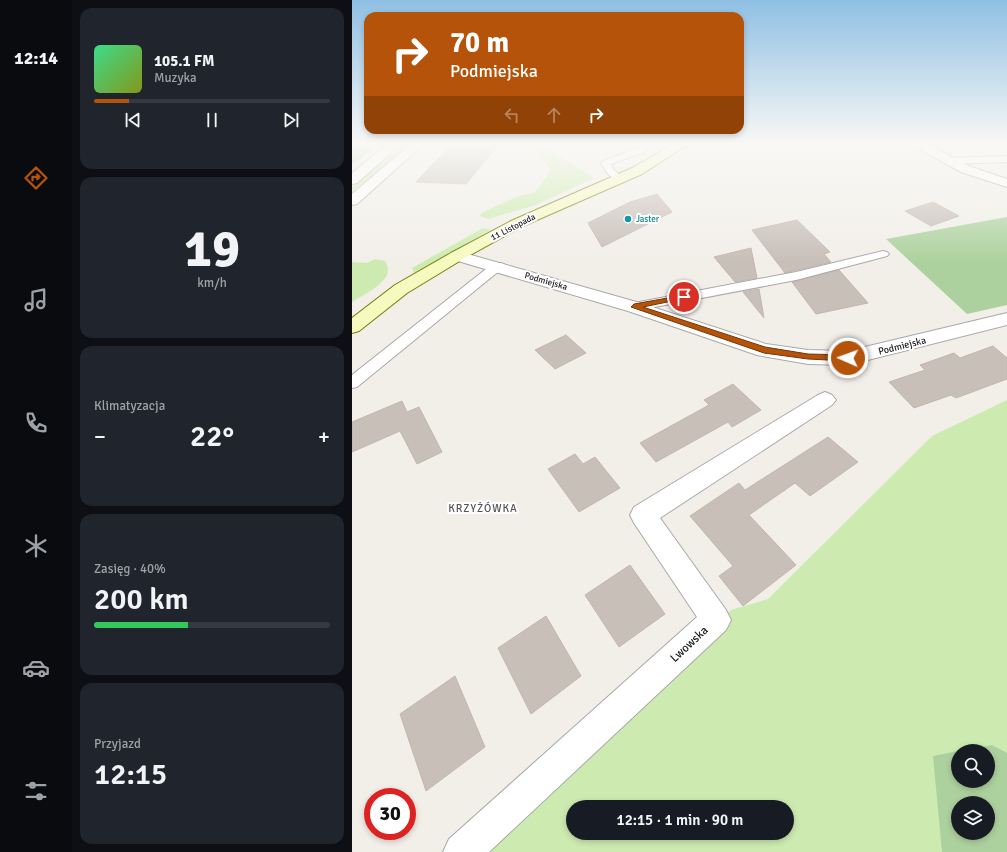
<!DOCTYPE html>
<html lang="pl">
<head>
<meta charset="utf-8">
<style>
	:root { --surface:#171b24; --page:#20242c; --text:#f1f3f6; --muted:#9ea1a6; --line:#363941; --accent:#b45309 }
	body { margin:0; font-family:Signika,sans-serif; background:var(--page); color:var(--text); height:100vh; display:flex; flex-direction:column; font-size:15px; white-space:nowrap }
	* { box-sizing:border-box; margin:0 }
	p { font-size:13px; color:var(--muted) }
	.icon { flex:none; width:22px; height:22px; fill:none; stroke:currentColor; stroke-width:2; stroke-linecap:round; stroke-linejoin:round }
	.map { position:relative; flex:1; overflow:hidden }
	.panel { display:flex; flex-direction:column; gap:8px; padding:8px; background:#0d0f14; width:280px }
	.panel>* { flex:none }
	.top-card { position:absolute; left:12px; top:12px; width:380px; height:122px; border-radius:12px; box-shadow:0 2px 6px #0003; background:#b45309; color:#fff; overflow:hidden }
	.fabs { position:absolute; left:599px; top:744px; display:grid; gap:8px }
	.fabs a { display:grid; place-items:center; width:44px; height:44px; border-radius:50%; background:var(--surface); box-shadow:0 2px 6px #0003; font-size:20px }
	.speed { position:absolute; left:12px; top:788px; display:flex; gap:8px; font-size:20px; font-weight:700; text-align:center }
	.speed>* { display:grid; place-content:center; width:52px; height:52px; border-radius:50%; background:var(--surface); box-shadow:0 2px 6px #0003; line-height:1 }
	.speed .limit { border:6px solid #d22; background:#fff; color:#111 }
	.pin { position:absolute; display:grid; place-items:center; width:34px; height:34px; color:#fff; margin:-17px; border:2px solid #fff; border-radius:50%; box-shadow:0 1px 4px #0007 }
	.me { position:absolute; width:44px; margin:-22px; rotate:272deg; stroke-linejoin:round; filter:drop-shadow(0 0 3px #0008) }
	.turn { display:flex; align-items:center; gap:14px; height:84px; padding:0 20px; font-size:18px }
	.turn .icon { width:52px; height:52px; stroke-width:2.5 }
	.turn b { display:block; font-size:28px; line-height:34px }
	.lanes { display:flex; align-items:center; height:38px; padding:0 20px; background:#0003; justify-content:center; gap:20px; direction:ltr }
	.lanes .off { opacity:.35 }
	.big { font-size:30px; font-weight:600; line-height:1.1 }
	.panel .tile { flex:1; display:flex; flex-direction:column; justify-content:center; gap:6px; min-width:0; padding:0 14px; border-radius:12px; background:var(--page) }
	.panel .dial { align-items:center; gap:0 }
	.dial b { font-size:52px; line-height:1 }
	.song { display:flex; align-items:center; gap:12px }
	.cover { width:48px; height:48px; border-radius:6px; background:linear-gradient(135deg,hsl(150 70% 55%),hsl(70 70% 35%)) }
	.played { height:4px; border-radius:2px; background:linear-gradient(90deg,var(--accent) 15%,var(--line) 15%) }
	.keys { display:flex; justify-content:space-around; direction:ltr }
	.heat { display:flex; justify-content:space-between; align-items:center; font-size:22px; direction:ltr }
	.charge { height:6px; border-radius:3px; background:linear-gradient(90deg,#34c759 40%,var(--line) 0) }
	.trip { position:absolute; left:214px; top:800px; width:228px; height:40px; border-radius:20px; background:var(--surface); box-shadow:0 2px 6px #0003; font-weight:600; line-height:40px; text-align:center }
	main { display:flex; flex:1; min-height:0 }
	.tab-bar { display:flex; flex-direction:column; width:72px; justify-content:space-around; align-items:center; background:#090b0e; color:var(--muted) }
	.tab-bar .icon { width:28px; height:28px }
	.tab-bar .active { color:var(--accent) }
	.tab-bar b { font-size:18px; color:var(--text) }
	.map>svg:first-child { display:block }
</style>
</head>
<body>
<main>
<nav class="tab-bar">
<b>12:14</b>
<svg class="icon active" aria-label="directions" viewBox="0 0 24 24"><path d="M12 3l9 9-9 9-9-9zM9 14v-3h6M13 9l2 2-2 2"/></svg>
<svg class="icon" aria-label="music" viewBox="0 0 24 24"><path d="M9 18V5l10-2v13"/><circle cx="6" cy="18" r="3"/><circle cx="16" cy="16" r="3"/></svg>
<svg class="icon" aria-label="phone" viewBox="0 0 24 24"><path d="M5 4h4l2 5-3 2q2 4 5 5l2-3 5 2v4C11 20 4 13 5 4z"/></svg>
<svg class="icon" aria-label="climate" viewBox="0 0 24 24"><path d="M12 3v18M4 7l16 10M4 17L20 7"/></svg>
<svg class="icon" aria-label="car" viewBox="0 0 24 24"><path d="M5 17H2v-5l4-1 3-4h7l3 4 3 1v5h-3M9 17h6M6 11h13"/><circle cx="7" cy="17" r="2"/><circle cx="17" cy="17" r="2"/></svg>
<svg class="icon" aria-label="filters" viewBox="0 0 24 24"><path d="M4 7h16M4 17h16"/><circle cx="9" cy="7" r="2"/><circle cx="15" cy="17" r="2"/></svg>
</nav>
<section class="panel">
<div class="tile">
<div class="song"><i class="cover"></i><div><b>105.1 FM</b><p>Muzyka</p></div></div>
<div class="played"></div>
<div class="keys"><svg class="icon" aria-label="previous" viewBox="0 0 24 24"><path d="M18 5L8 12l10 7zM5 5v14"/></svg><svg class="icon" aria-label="pause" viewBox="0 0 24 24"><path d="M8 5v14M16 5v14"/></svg><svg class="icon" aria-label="next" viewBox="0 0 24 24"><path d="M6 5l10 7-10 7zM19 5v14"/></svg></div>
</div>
<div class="tile dial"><b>19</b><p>km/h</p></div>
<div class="tile"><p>Klimatyzacja</p>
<div class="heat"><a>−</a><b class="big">22°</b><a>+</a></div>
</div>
<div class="tile"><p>Zasięg · 40%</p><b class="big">200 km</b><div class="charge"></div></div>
<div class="tile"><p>Przyjazd</p><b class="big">12:15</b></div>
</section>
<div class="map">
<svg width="655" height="852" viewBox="0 0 655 852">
	<rect width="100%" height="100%" fill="#f2efe9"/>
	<path fill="#cdebb0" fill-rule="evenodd" d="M 54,143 L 59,143 L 0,192 L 0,187 Z
		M 194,148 L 242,178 L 184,205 L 136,219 L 128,216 L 129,213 L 164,197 L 183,192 L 199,170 L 184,151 Z
		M 131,228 L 139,230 L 62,273 L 60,268 Z
		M 23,259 L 33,261 C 46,280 13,293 0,302 L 0,262 L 15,263 Z
		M 655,400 L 655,852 L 136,852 L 379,610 L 416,599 L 580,436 ZM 606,751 L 636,751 L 636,781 L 606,781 ZM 606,803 L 636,803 L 636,833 L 606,833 ZM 221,807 L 435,807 L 435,833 L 221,833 Z"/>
	<path fill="#add19e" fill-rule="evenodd" d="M 0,143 L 31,143 L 0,164 Z
		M 655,217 L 655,305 L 615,314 L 534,239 Z
		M 640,745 L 655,753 L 655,852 L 590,852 L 581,756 L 606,751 L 606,781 L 636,781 L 636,751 L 609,751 ZM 606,803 L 636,803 L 636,833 L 606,833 Z"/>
	<path fill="#c7bfb8" stroke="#c4b6ab" d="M 101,143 L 148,143 L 114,184 L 64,182 Z
		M 305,194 L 320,212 L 250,247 L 236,223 L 278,202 Z
		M 581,202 L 607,216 L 579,226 L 553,211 Z
		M 445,220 L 478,252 L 472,254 L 479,262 L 433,273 L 400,230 Z
		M 399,248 L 405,278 L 383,282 L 362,257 Z
		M 487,270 L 516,303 L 464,314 L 440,282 Z
		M 407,289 L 412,318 L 391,292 Z
		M 214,335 L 234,353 L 203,369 L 183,350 Z
		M 641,346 L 655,358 L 655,379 L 604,398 L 599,395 L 562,408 L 537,382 L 573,370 L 568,365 L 602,353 L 608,358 Z
		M 381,384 L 409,410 L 380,427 L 376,422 L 304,462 L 288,443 L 357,405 L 352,400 Z
		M 50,401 L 55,412 L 67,407 L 90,452 L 65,464 L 48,431 L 0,452 L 0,422 Z
		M 476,437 L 506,462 L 458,496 L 443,483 L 397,515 L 444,565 L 391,606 L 367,576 L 381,566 L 338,516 L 387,483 L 393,490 Z
		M 223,454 L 231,464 L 243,457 L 268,488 L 227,512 L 196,469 Z
		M 278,565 L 313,614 L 267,647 L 233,595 Z
		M 194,616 L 229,676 L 179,714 L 146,648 Z
		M 103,676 L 133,747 L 74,791 L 48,714 Z"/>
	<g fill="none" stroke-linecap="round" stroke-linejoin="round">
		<g stroke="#a9a9a9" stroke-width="2">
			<path id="service" d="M 293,143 L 303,143 L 292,152 L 259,164 L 262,170 L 272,179 L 270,181 L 264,181 L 255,173 L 249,163 L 251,161 L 286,148 Z
				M 655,156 L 655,162 L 596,164 L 591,161 L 596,158 Z
				M 531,251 L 535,252 L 537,254 L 535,256 L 444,280 L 282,311 L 277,310 L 276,307 L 277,304 L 282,303 L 444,272 Z
				M 148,263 L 152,264 L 154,267 L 142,275 L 5,387 L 0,388 L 0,375 L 134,269 Z"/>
		</g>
		<g stroke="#a9a9a9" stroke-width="2">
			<path id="minor" d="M 558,143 L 573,143 L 617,166 L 655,179 L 655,187 L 609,172 L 560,145 Z
				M 105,251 L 288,303 L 414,344 L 456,350 L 496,351 L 655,313 L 655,325 L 496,365 L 456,364 L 405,355 L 276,311 L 99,259 L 97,256 L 99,253 Z
				M 473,392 L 480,395 L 484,400 L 480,405 L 308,518 L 374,610 L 379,620 L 374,630 L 137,852 L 91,852 L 97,839 L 345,617 L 282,523 L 278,515 L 282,507 L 466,395 Z"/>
		</g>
		<g stroke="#a9a9a9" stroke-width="2">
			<path id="tertiary" d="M 37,143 L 47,143 L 48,145 L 5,183 L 0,184 L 0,173 Z
				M 60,143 L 73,143 L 5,204 L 0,205 L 0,194 Z"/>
		</g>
		<g stroke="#707d05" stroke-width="2">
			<path id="secondary" d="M 323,143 L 338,143 L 290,174 L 169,227 L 111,259 L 55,293 L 7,331 L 0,333 L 0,318 L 43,285 L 99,253 L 159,221 L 280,168 Z"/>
		</g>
		<use href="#service" fill="#fff" fill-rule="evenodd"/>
		<use href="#minor" fill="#fff" fill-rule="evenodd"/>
		<use href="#tertiary" fill="#fff" fill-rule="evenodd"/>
		<use href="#secondary" fill="#f7fabf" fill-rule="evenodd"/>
	</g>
	<linearGradient id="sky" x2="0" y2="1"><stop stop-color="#8fc0e4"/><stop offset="0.55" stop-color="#f9f8f5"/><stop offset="1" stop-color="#f9f8f5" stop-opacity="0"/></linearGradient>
	<rect width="655" height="262" fill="url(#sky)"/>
	<path fill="#b45309" stroke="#753606" d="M 332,295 L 336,297 L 335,298 L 291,307 L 413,347 L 456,354 L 496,355 L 500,358 L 496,361 L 456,359 L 412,353 L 279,307 L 282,304 Z"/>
	<circle fill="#0f9aa8" stroke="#fff" stroke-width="1.5" cx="276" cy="219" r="4"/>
	<g text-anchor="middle" stroke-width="4" stroke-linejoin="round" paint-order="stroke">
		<g font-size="9" fill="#0d838f" stroke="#fff" text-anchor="start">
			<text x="284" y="222">Jaster</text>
		</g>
		<g font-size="9" fill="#222" stroke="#fff">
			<text transform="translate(161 227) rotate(-27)" y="3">11 Listopada</text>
			<text transform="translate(194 281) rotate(16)" y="3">Podmiejska</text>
		</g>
		<g font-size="10" fill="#222" stroke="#fff">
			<text transform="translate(550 345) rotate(-14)" y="4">Podmiejska</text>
		</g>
		<g font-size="11" letter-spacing="1" fill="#555" stroke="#fff">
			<text x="131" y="512">KRZYŻÓWKA</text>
		</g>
		<g font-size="12" fill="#222" stroke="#fff">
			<text transform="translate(337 644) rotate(-43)" y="4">Lwowska</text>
		</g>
	</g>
</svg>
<div class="fabs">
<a><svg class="icon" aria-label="search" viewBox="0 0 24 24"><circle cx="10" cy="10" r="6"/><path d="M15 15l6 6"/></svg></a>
<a><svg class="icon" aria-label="layers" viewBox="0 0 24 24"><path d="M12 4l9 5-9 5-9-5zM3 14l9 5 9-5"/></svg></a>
</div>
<div class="speed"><div class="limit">30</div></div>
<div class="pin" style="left:332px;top:297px;background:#d93025"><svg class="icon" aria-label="arrive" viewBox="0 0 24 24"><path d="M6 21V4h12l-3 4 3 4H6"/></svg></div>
<svg class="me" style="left:496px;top:358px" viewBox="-20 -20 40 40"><circle r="17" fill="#b45309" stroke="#fff" stroke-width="3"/><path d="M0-11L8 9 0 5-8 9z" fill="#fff"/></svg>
<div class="trip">12:15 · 1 min · 90 m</div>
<div class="top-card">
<div class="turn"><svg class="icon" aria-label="right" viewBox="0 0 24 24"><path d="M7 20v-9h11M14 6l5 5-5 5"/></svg><div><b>70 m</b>Podmiejska</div></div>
<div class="lanes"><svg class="icon off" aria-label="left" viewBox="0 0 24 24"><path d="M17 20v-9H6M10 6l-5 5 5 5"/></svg><svg class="icon off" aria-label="ahead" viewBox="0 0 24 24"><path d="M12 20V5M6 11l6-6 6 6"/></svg><svg class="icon" aria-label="right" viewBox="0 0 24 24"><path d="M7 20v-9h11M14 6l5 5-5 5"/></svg></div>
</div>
</div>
</main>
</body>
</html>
